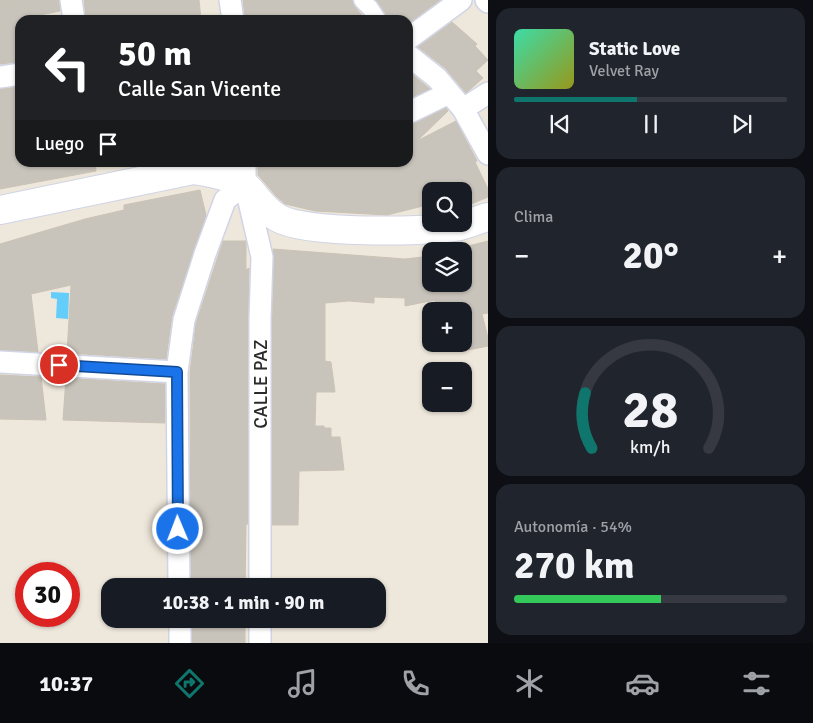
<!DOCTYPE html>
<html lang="es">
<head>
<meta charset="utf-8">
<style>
	:root { --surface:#171b24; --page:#20242c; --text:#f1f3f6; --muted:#9ea1a6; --line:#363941; --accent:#0f766e }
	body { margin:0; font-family:Signika,sans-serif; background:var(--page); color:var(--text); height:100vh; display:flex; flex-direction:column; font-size:19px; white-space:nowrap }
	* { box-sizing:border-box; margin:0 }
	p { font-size:16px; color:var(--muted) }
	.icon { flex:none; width:28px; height:28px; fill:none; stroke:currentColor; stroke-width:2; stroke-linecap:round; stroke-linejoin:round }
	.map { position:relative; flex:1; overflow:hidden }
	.side { display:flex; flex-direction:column; gap:8px; padding:8px; background:#0d0f14; width:325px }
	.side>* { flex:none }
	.hud { position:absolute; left:15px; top:15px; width:398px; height:152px; border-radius:15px; box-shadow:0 1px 4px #0004; background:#202124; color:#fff; overflow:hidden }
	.tools { position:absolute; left:422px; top:182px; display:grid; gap:10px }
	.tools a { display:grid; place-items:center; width:50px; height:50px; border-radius:10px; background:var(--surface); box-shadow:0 1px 4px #0004; font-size:25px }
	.speed { position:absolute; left:15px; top:562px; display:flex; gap:10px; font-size:25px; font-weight:700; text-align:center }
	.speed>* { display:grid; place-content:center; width:65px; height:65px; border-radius:50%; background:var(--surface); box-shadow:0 1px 4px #0004; line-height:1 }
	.speed .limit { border:8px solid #d22; background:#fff; color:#111 }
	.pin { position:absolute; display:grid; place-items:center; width:42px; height:42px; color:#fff; margin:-21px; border:2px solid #fff; border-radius:50%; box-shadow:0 1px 5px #0007 }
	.me { position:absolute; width:55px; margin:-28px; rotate:359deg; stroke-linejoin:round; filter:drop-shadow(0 0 4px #0008) }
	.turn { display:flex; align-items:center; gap:18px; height:105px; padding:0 20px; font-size:22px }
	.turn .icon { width:65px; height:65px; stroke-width:2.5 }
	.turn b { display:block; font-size:35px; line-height:42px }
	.then { display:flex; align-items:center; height:48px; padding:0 20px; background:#0003; gap:10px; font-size:19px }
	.big { font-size:38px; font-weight:700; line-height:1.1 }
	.side .tile { flex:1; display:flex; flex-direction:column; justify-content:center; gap:8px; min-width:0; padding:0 18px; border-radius:15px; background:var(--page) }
	.side .dial { align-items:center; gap:0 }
	.dial svg { height:130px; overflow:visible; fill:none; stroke:var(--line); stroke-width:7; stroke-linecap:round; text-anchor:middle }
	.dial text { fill:var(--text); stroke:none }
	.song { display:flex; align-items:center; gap:15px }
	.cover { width:60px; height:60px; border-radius:8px; background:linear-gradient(135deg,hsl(160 70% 55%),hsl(60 70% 35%)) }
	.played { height:5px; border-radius:2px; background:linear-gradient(90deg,var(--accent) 45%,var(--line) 45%) }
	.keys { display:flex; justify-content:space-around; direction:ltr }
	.heat { display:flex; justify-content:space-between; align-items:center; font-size:28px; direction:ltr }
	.charge { height:8px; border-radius:4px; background:linear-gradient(90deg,#34c759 54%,var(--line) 0) }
	.trip { position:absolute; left:101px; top:578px; width:285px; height:50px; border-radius:15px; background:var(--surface); box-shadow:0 1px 4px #0004; font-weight:700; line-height:50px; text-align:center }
	.tabs { display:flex; height:80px; justify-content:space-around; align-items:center; background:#090b0e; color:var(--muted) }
	.tabs .icon { width:35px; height:35px }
	.tabs .selected { color:var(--accent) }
	.tabs b { font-size:22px; color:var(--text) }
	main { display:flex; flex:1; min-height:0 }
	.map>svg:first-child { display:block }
</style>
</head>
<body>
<main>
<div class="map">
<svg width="488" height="643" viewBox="0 0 488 643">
	<rect width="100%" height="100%" fill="#eee7db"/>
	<path fill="#64cdfa" d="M 51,292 L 69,293 L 68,319 L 56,318 L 57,299 L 51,298 Z"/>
	<path fill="#c9c4bb" stroke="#cac3b5" d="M 0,0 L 59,0 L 60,11 L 20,19 L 20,62 L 0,64 Z
		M 84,0 L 199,0 L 201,20 L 86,20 Z
		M 243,0 L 352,0 L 355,7 L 366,20 L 245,20 Z
		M 376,0 L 440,0 L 408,24 L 408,20 L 388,20 L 386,14 Z
		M 452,22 L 477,44 L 475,46 L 488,60 L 476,71 L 483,78 L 466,93 L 445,68 L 418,47 Z
		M 408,71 L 430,89 L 408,99 Z
		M 20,87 L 20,162 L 95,162 L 96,171 L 0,189 L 0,89 Z
		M 446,108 L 448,111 L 417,141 L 456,121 L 477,161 L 475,162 L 488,189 L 488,197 L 464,207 L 464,191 L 431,191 L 431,204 L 387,215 L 315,211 L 285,204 L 276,196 L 258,175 L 258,162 L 408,162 L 408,125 L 413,124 Z
		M 200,190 L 206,215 L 172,316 L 166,359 L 67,353 L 71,285 L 31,294 L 38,352 L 0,350 L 0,244 L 85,219 L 124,210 L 124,205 Z
		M 223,241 L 246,241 L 246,270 L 249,268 L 248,319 L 248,524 L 246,524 L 245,586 L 219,586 L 219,584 L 210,584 L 210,580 L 191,578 L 190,373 L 196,323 Z
		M 488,241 L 488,313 L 482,314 L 488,338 L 488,346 L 468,350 L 464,335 L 464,307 L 447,311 L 437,311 L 435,300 L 405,306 L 405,298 L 374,297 L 374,303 L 349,301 L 325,303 L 325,361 L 331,362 L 335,392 L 316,392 L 315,426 L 324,426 L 324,428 L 331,428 L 331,437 L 340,437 L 344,470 L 299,471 L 298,525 L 272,525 L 272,319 L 274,257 L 273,249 L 405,259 L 431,256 L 431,284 L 464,284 L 464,247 Z
		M 0,375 L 41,377 L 46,420 L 0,419 Z
		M 66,378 L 165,384 L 165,423 L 63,420 Z
		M 192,619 L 245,619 L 245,643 L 192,643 Z"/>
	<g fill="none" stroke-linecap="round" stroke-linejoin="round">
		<g stroke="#d0d4e5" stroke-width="19">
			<path id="pedestrian" d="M 362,0 L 370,8 L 378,20"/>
		</g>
		<g stroke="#d0d4e5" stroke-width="24">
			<path id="minor" d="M 71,0 L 74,20
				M 230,0 L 233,20
				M 486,0 L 488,2
				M 408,39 L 461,0
				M 408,55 L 437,78 L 463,109 L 488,154
				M 0,77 L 20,74
				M 463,109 L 488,93
				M 408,113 L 449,93
				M 245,162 L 245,184 L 262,257 L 260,319 L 260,586
				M 0,362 L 177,372
				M 179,586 L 177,372 L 184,320 L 205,254 L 225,200 L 245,184
				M 180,619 L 180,643
				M 260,619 L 260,643"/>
		</g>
		<g stroke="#d0d4e5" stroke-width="30">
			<path id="secondary" d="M 0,210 L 193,170 C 204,171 239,178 246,186 C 258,198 263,209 278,218 C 306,234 422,232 455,227 C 466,225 477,220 488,217"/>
		</g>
		<use href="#pedestrian" stroke="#fff" stroke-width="16"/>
		<use href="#minor" stroke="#fff" stroke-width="21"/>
		<use href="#secondary" stroke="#fff" stroke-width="28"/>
	</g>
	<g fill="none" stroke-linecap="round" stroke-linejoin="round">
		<g stroke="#114b97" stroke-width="12">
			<path id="route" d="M 59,365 L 177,372 L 178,529"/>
		</g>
		<use href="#route" stroke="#1a73e8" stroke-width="9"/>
	</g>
	<g text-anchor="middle" stroke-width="5" stroke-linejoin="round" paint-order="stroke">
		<g font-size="19" fill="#2b2b2b" stroke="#fff">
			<text transform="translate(260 384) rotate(-90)" y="7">CALLE PAZ</text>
		</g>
	</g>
</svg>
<div class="tools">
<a><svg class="icon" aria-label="search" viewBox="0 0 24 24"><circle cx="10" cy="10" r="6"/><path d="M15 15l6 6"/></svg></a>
<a><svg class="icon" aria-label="layers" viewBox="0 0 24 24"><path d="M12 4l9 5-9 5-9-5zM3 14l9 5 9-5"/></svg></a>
<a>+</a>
<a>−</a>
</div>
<div class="speed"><div class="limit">30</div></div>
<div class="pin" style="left:59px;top:365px;background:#d93025"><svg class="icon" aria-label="arrive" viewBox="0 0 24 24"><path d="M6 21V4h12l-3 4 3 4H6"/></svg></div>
<svg class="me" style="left:178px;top:529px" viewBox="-20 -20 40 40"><circle r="17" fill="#1a73e8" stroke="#fff" stroke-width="3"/><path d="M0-11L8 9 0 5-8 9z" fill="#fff"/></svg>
<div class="trip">10:38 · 1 min · 90 m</div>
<div class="hud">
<div class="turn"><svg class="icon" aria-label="left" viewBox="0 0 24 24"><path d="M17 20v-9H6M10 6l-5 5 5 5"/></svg><div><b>50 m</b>Calle San Vicente</div></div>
<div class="then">Luego<svg class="icon" aria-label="arrive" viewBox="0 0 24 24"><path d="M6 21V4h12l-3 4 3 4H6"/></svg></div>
</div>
</div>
<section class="side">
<div class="tile">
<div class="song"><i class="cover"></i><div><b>Static Love</b><p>Velvet Ray</p></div></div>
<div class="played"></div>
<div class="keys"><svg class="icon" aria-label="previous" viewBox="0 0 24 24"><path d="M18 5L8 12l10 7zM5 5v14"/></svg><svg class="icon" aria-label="pause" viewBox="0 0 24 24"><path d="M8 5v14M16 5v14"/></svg><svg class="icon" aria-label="next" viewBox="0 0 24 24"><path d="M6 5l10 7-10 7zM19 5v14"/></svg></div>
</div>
<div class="tile"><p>Clima</p>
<div class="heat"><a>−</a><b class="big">20°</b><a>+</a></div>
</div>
<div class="tile dial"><svg viewBox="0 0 100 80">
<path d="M14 69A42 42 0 1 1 86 69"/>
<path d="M14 69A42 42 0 0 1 10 35" stroke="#0f766e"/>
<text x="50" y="56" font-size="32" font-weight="700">28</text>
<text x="50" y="72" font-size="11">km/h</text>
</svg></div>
<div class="tile"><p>Autonomía · 54%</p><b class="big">270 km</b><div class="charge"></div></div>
</section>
</main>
<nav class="tabs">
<b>10:37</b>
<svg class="icon selected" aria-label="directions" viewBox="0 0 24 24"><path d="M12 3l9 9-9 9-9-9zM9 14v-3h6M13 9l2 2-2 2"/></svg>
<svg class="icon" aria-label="music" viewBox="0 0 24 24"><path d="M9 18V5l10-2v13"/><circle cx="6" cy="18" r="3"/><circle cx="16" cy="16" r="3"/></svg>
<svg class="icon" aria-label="phone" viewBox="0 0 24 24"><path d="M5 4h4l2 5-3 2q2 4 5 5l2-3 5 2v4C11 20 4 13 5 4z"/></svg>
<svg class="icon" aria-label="climate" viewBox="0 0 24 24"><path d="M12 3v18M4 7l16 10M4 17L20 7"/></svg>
<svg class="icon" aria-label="car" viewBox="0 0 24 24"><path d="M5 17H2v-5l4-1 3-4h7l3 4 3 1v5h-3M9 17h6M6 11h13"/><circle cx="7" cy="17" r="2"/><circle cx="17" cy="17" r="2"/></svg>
<svg class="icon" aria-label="filters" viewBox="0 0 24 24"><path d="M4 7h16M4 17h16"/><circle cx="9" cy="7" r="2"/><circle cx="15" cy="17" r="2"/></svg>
</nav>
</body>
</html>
